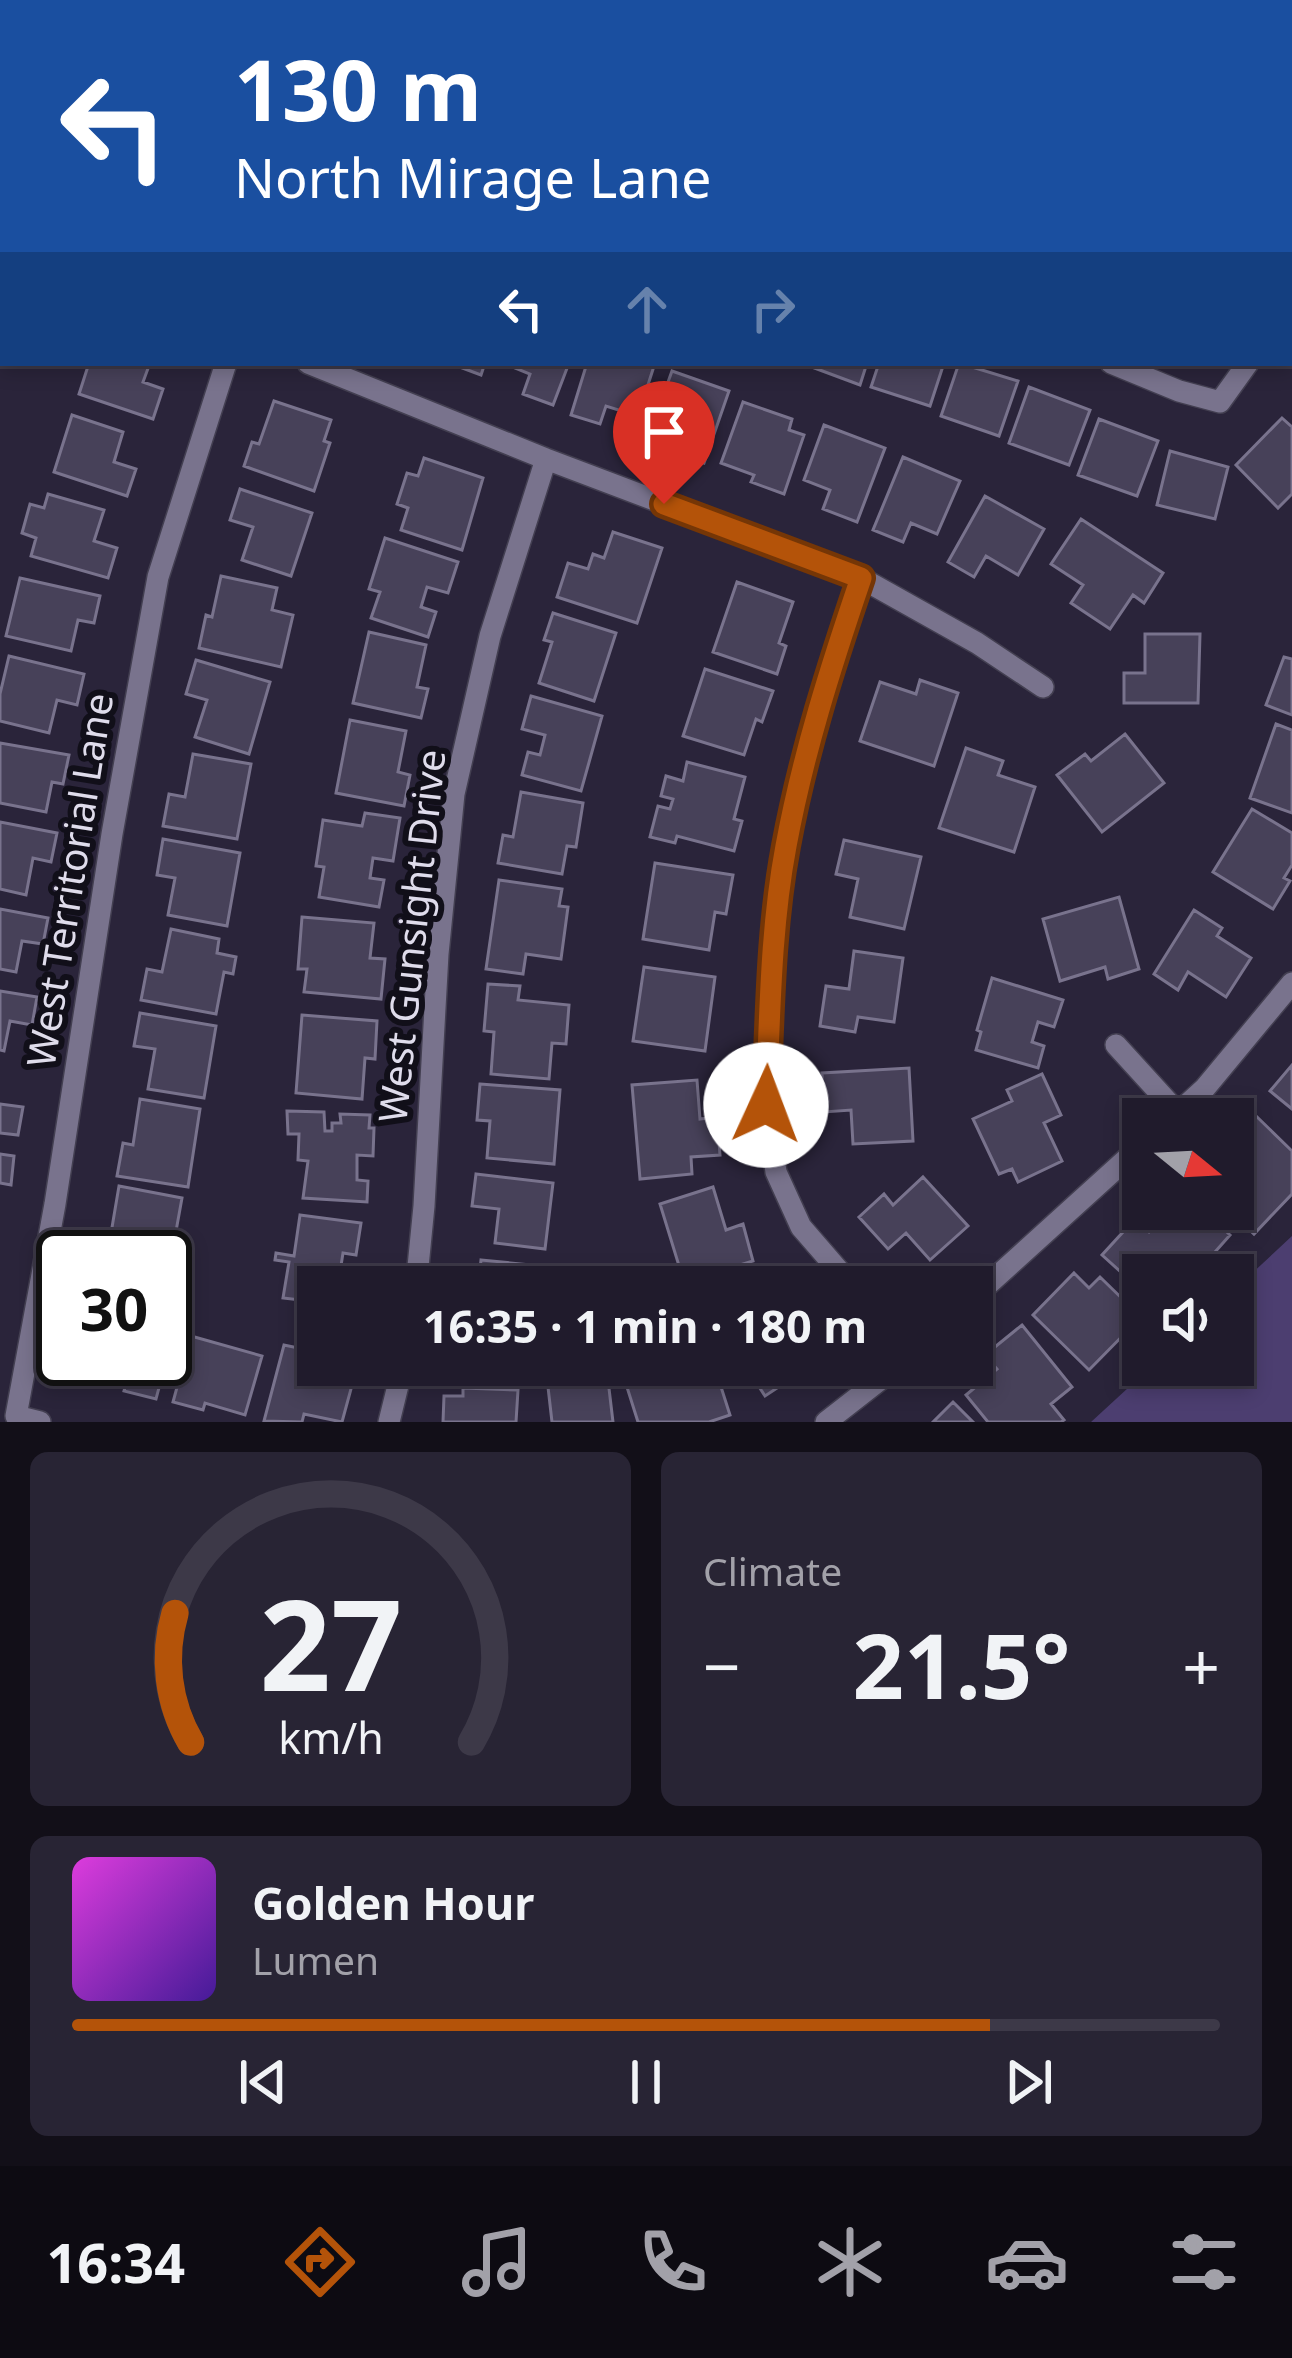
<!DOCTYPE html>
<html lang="en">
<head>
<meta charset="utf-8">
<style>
	:root { --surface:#201b2c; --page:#282434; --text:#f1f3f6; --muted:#a2a1a9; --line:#3d3948; --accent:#b45309 }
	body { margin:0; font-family:"Noto Sans",sans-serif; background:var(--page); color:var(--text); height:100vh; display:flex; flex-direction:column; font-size:45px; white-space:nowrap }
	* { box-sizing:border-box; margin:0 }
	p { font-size:39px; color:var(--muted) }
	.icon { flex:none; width:66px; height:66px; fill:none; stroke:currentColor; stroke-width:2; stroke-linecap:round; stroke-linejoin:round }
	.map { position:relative; height:1422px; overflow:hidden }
	.sheet { display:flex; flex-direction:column; gap:30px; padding:30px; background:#120f18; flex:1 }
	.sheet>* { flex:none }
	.guide { position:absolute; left:0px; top:0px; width:1293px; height:366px; box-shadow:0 6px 18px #0003,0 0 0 3px var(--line); background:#1a4fa0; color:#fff; overflow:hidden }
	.needle { width:78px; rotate:108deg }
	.fabs { position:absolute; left:1122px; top:1098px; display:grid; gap:24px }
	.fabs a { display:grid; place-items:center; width:132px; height:132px; border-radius:0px; background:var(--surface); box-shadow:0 6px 18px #0003,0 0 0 3px var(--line); font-size:60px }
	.speed { position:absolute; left:36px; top:1230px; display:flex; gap:24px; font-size:60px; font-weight:700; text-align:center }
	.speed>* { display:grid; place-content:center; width:156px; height:156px; border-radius:50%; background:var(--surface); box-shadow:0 6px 18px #0003,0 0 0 3px var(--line); line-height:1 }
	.speed .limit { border:6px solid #111; border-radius:18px; background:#fff; color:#111 }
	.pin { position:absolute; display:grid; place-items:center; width:102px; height:102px; color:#fff; margin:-123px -51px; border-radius:50% 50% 50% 0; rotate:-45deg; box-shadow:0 0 12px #0007 }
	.pin .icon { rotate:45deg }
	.me { position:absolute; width:132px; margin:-66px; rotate:2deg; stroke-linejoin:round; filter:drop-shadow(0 0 9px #0008) }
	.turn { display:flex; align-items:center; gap:42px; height:252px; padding:0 36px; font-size:54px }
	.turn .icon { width:156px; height:156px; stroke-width:2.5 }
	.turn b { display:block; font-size:84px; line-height:102px }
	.lanes { display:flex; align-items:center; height:114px; padding:0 36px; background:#0003; justify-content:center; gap:60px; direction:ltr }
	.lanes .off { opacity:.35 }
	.big { font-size:90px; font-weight:700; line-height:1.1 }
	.sheet .card { flex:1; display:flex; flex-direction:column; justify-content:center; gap:18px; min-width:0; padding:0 42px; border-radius:18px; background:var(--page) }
	.sheet .dial { align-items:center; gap:0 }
	.dial svg { height:312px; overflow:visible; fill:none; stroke:var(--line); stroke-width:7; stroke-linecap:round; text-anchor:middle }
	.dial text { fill:var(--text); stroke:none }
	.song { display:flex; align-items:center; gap:36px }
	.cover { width:144px; height:144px; border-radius:18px; background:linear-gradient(135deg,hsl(300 70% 55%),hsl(260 70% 35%)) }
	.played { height:12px; border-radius:6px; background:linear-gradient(90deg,var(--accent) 80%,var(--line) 80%) }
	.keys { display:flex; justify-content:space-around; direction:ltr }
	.heat { display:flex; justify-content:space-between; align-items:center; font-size:66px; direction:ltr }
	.sheet .tiles { flex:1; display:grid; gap:30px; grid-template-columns:1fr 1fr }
	.card:last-child { grid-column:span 2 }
	.trip { position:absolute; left:297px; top:1266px; width:696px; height:120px; border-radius:0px; background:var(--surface); box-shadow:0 6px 18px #0003,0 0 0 3px var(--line); font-weight:700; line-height:120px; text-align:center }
	.tabs { display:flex; height:192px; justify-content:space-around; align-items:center; background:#0d0b12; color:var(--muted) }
	.tabs .icon { width:84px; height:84px }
	.tabs .on { color:var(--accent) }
	.tabs b { font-size:54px; color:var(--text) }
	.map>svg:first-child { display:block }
</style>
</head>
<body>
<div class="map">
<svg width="1292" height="1422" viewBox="0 0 1292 1422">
	<rect width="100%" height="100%" fill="#2a243a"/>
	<path fill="#4c3e70" d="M 1292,1236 L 1292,1422 L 1091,1422 L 1153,1365 L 1233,1365 L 1233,1291 Z"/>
	<path fill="#474159" stroke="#79738d" stroke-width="3" d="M 238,0 L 290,0 L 289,3 L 237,3 Z
		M 419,0 L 483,0 L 482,3 L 417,3 Z
		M 728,0 L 783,0 L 781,3 L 732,3 Z
		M 816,0 L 877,0 L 882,3 L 814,3 Z
		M 1012,0 L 1081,0 L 1080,3 L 1011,3 Z
		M 1254,0 L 1292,0 L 1292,21 L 1290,3 L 1260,3 Z
		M 89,363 L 150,363 L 143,382 L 163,389 L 153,419 L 79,394 Z
		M 449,363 L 485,363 L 481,375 Z
		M 503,363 L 569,363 L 553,405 L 523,394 L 530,374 Z
		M 587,363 L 655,363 L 638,416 L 606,406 L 600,424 L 571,415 Z
		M 801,363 L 867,363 L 860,385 Z
		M 879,363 L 944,363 L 930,406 L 871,387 Z
		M 959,363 L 1018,381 L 999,436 L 941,416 Z
		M 672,371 L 729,391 L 704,463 L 675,453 L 682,431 L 654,421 Z
		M 1029,387 L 1090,410 L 1069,465 L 1009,443 Z
		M 274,401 L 331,420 L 324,441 L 330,443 L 314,491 L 244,466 L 252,442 L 259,444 Z
		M 743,402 L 792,419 L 789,430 L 804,435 L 784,494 L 751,482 L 754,475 L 721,463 Z
		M 72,415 L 123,432 L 114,462 L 136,469 L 127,496 L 54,472 Z
		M 1282,418 L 1292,427 L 1292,494 L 1278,508 L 1236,465 Z
		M 1099,419 L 1158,441 L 1137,496 L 1078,475 Z
		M 824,425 L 885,448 L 857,522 L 823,509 L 830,490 L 804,480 Z
		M 1170,451 L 1228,467 L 1215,519 L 1157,505 Z
		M 903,457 L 960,481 L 937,534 L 911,523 L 903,542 L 873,530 Z
		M 424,458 L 483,478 L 462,550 L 401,530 L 408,508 L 397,504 L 407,473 L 418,476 Z
		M 240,489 L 312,513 L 291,576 L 242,560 L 253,527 L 230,520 Z
		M 48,494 L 104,510 L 94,541 L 117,548 L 108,578 L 31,556 L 36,538 L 22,533 L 30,504 L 44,508 Z
		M 985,496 L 1044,529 L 1018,575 L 986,556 L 974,577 L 948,562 Z
		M 1081,519 L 1163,573 L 1144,603 L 1133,595 L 1110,629 L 1071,603 L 1083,585 L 1051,564 Z
		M 613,532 L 662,548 L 637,623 L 557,597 L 568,563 L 588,569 L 593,554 L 604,558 Z
		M 385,538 L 458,562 L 448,593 L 427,587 L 421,607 L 436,612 L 428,637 L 371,618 L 380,592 L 369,589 Z
		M 221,576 L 277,588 L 272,610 L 293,615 L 281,667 L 199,648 L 206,615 L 212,617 Z
		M 20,578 L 100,596 L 94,623 L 78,620 L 71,651 L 6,636 Z
		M 737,582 L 793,602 L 779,643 L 786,646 L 777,674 L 713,652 Z
		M 553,613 L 616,633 L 594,701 L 539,683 L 552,642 L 544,640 Z
		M 369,632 L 426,645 L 417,687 L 428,689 L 421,718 L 353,703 Z
		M 1145,634 L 1200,634 L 1198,703 L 1124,703 L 1124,673 L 1145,673 Z
		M 9,656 L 84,674 L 77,705 L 57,700 L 49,733 L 0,721 L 0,694 Z
		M 1284,657 L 1292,659 L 1292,715 L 1266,705 Z
		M 196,660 L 270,682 L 249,754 L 195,737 L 207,700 L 186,694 Z
		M 705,669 L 773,691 L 762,722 L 756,719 L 744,755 L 683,736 Z
		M 920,680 L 958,693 L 934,766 L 860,741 L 880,682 L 916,694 Z
		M 531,696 L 602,716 L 581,791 L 522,775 L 528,752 L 540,755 L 545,735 L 522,729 Z
		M 350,720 L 406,731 L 398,772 L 410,775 L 404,806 L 336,793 Z
		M 1276,724 L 1292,730 L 1292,813 L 1250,798 Z
		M 1125,734 L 1164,783 L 1102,832 L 1057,775 L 1085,754 L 1091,761 Z
		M 0,743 L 69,755 L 63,784 L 52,782 L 46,812 L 0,803 Z
		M 966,748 L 1003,761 L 998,775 L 1035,787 L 1014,852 L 939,828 Z
		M 193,754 L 251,764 L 237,839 L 163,826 L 169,794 L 185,797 Z
		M 687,762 L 745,777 L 734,819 L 742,821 L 734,851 L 677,836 L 675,843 L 650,837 L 658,806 L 670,809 L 673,799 L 661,796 L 666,776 L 683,781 Z
		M 521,792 L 583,803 L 576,847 L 567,846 L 562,874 L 498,863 L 503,835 L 513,837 Z
		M 1252,809 L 1292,833 L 1292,865 L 1284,878 L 1290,881 L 1273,909 L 1213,872 Z
		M 365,813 L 400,818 L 393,861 L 373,858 L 370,878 L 384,880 L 379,907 L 319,897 L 324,867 L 316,866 L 323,820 L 362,826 Z
		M 0,822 L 57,833 L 51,862 L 33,858 L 26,895 L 0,889 Z
		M 163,839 L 240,853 L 227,926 L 168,915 L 175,878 L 157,875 Z
		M 844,840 L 921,857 L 904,929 L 850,917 L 858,879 L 836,874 Z
		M 655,863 L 733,875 L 726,914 L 715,912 L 709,950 L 643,939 Z
		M 499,880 L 562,889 L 559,906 L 568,907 L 561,959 L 526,954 L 523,974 L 486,969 Z
		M 1119,897 L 1139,969 L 1108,979 L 1105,967 L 1060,981 L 1043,919 Z
		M 0,909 L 48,918 L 43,944 L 22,941 L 16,972 L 0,969 Z
		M 1194,910 L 1222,928 L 1217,936 L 1251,958 L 1226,997 L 1188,972 L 1178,990 L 1154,974 Z
		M 302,917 L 374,923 L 370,958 L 385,959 L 381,999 L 304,992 L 307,969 L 298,969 Z
		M 171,929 L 219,939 L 217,953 L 236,957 L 233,974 L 224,972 L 216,1014 L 141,1000 L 147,969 L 162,972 Z
		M 854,951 L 903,958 L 894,1022 L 858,1017 L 855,1032 L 820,1026 L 826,986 L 849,989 Z
		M 644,967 L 715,977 L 705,1051 L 633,1041 Z
		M 992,978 L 1063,1000 L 1054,1027 L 1038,1022 L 1032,1042 L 1044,1046 L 1038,1068 L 976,1050 L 981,1032 L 977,1030 Z
		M 488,984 L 520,986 L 518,1000 L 569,1005 L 566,1044 L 552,1043 L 549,1079 L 491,1074 L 494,1032 L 484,1031 Z
		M 0,991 L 37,997 L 32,1025 L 10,1021 L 4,1051 L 0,1050 Z
		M 140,1013 L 216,1026 L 204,1098 L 148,1089 L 155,1049 L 134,1046 Z
		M 302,1015 L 377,1021 L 375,1059 L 365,1058 L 362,1099 L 296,1093 Z
		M 1292,1065 L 1292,1109 L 1270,1091 Z
		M 909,1068 L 913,1141 L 853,1144 L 851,1110 L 824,1112 L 822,1073 Z
		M 1042,1074 L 1061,1115 L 1044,1123 L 1062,1161 L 1018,1182 L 1012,1169 L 999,1174 L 973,1119 L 1012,1101 L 1007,1090 Z
		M 697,1080 L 700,1119 L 717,1117 L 720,1155 L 691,1157 L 692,1174 L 640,1179 L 632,1085 Z
		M 480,1084 L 560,1090 L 554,1164 L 487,1158 L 490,1121 L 477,1120 Z
		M 140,1099 L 200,1109 L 188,1187 L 117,1176 L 123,1143 L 133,1145 Z
		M 0,1104 L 23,1107 L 18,1135 L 0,1133 Z
		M 287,1111 L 324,1112 L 325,1131 L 332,1131 L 332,1123 L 341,1123 L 340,1114 L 370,1115 L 369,1128 L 374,1128 L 373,1156 L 357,1155 L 357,1180 L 368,1181 L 367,1202 L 303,1198 L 308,1161 L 298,1160 L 299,1134 L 288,1134 Z
		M 1254,1114 L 1292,1151 L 1292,1194 L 1254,1234 L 1228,1209 L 1233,1209 L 1233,1136 Z
		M 0,1154 L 14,1156 L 11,1185 L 0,1183 Z
		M 476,1174 L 553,1183 L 545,1249 L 495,1243 L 499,1209 L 472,1206 Z
		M 923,1177 L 968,1226 L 930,1260 L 906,1233 L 888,1249 L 859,1217 L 884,1194 L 893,1205 Z
		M 119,1186 L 182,1198 L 169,1270 L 165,1269 L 165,1257 L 107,1257 Z
		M 713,1187 L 726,1230 L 743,1224 L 753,1261 L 684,1282 L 660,1204 Z
		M 1158,1209 L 1202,1209 L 1230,1235 L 1199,1270 L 1205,1275 L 1143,1275 L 1143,1292 L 1102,1255 L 1135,1219 L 1149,1232 L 1165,1215 Z
		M 300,1215 L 361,1223 L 356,1255 L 343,1253 L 340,1272 L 364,1276 L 362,1287 L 318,1287 L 318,1302 L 283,1298 L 289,1262 L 275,1260 L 276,1253 L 294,1256 Z
		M 481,1260 L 542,1266 L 540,1287 L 478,1287 Z
		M 1074,1273 L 1089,1288 L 1100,1277 L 1141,1317 L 1089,1370 L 1033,1315 Z
		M 1022,1325 L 1072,1387 L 1051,1404 L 1064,1420 L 1061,1422 L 988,1422 L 966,1395 L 997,1369 L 985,1355 Z
		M 165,1326 L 175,1328 L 156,1399 L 124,1391 L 130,1369 L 111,1364 L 107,1380 L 80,1373 L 84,1359 L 165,1359 Z
		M 308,1329 L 318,1331 L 318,1365 L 357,1367 L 342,1422 L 304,1414 L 302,1422 L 264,1421 L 284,1345 L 303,1349 Z
		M 191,1336 L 262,1356 L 245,1415 L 205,1403 L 203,1410 L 173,1402 Z
		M 620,1365 L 714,1365 L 730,1415 L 709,1422 L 638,1422 Z
		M 745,1365 L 812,1365 L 765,1396 Z
		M 608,1380 L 613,1422 L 552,1422 L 548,1387 Z
		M 463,1388 L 518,1390 L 516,1422 L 443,1422 L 444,1396 L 463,1396 Z
		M 953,1402 L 973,1422 L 933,1422 Z"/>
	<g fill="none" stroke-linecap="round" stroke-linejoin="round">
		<g stroke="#433f51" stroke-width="24">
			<path id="minor" d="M 355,3 L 357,0
				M 650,3 L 652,0
				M 945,3 L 947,0
				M 1290,120 L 1292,121
				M 1290,284 L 1292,280
				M 308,363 L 546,459 L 861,578 L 977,643 L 1043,687
				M 1111,363 L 1179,391 L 1220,402 L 1248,363
				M 1116,1045 L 1178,1113
				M 1171,1119 L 1205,1088 L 1292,983
				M 416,1287 L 424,1206 L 438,954 L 454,794 L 490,636 L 546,459
				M 853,1287 L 801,1227 L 776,1172 L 767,1105 L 773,947 L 785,847 L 817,708 L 861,578
				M 972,1299 L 1143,1144
				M 40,1422 L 16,1416 L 55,1204 L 112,834 L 158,577 L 226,363
				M 389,1422 L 403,1365
				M 826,1422 L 899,1365"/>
		</g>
		<g stroke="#433f51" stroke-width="30">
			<path id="tertiary" d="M 124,3 L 126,0
				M 0,278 L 3,270"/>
		</g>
		<use href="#minor" stroke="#79738d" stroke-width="21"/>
		<use href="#tertiary" stroke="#79738d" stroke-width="27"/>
	</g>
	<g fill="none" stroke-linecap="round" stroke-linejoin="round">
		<g stroke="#753606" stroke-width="30">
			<path id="route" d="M 664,504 L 861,578 C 831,666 803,754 786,846 C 770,931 770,1019 766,1105"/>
		</g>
		<use href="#route" stroke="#b45309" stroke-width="21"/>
	</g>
	<g text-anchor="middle" stroke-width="12" stroke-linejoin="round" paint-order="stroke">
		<g font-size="39" fill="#dfdceb" stroke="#110f19">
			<text transform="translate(70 880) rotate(-81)" y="14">West Territorial Lane</text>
			<text transform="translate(412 936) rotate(-84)" y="14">West Gunsight Drive</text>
		</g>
	</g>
</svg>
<div class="fabs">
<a><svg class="needle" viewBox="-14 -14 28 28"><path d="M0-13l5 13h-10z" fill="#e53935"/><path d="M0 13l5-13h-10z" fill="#a2a1a9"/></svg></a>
<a><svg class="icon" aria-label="sound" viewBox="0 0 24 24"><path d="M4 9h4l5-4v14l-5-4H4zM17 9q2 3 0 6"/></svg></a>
</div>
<div class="speed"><div class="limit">30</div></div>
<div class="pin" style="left:664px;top:504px;background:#d93025"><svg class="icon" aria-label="arrive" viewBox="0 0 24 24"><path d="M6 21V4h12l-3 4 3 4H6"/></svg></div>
<svg class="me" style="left:766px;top:1105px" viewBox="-20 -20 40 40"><circle r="19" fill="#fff"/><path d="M0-13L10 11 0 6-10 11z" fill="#b45309"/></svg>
<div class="trip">16:35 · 1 min · 180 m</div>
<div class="guide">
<div class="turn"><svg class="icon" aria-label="left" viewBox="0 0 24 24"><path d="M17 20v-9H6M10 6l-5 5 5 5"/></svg><div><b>130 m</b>North Mirage Lane</div></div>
<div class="lanes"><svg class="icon" aria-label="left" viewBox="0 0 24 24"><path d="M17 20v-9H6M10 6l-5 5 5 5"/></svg><svg class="icon off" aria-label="ahead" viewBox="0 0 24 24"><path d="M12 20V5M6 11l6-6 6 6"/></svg><svg class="icon off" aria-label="right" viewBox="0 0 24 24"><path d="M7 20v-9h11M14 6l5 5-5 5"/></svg></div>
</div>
</div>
<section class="sheet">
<div class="tiles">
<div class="card dial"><svg viewBox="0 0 100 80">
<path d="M14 69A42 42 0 1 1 86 69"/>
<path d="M14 69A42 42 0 0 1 10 36" stroke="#b45309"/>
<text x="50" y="56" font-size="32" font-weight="700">27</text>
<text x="50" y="72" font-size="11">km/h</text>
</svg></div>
<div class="card"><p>Climate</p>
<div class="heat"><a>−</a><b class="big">21.5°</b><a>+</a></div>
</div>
<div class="card">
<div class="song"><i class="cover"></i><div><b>Golden Hour</b><p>Lumen</p></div></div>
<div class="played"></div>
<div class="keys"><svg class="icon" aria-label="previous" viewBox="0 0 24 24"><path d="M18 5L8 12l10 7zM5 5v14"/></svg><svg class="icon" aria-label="pause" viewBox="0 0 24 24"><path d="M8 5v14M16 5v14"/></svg><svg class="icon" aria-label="next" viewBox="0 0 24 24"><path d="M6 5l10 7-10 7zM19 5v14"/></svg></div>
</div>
</div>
</section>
<nav class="tabs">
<b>16:34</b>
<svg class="icon on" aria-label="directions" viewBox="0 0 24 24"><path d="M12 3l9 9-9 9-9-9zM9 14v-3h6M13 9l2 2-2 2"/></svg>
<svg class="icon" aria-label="music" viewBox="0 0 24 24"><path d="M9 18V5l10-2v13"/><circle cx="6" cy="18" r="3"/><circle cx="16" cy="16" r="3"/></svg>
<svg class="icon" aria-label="phone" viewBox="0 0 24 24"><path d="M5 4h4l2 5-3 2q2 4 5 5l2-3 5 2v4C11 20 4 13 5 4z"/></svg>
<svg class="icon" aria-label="climate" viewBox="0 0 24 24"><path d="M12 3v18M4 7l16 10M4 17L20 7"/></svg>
<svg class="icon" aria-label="car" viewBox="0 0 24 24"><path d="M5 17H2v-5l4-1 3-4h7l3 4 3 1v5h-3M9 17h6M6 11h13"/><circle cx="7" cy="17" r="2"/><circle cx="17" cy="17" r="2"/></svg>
<svg class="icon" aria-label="filters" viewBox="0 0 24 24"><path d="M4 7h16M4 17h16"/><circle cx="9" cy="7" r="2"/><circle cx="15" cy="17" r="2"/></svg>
</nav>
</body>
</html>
